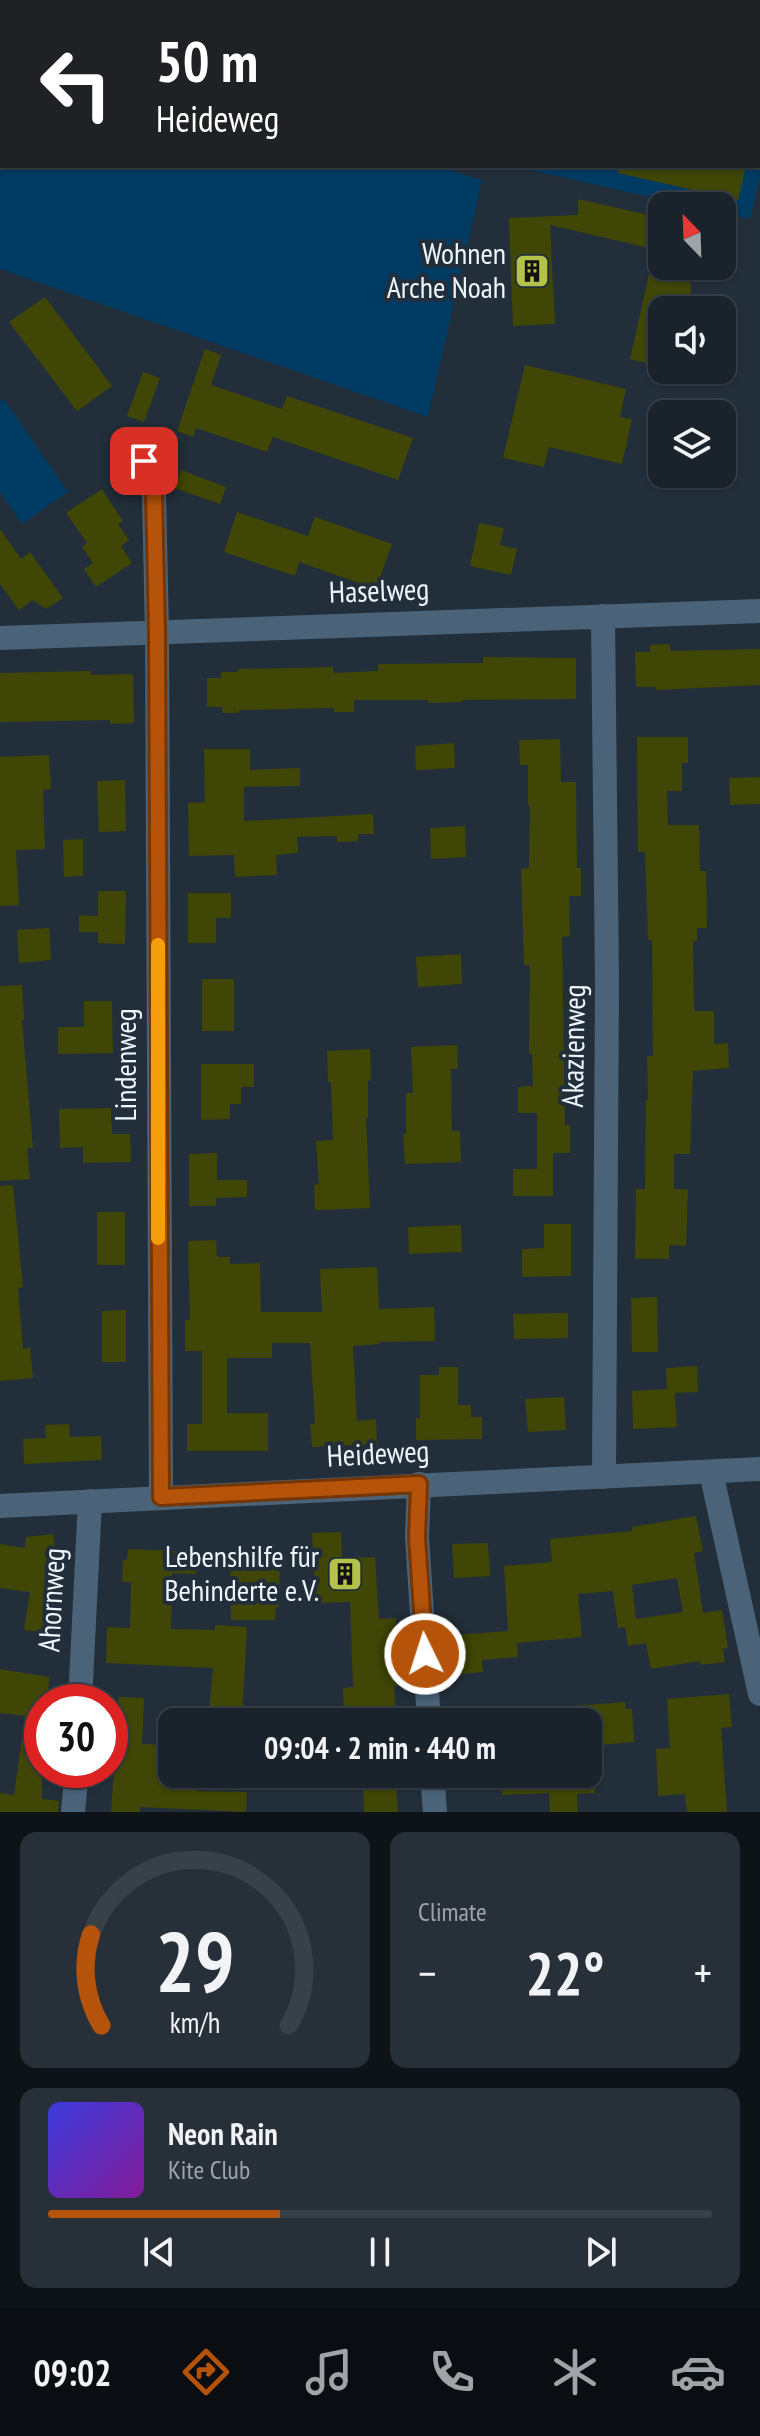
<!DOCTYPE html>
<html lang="en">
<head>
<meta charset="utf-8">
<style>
	:root { --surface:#1a232c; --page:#272f38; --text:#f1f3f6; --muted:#9fa4a9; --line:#384048; --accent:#b45309 }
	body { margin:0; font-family:"PT Sans Narrow",sans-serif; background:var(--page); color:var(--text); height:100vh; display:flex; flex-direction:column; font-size:30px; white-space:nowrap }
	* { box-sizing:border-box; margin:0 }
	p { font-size:26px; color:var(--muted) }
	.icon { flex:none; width:44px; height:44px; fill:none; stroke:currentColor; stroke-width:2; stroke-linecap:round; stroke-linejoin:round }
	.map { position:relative; height:1812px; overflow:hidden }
	.details { display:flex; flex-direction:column; gap:20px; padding:20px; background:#0e1318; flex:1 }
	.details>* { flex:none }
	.banner { position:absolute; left:0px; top:0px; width:760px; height:168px; box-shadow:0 2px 6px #0004,0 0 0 2px var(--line); background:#202124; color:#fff; overflow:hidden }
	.needle { width:52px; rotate:337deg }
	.fabs { position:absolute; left:648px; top:192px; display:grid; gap:16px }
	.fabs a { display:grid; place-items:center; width:88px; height:88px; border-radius:16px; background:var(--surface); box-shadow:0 2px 6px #0004,0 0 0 2px var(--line); font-size:40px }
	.speed { position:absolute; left:24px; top:1684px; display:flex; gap:16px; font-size:40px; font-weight:700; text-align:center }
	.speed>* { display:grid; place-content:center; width:104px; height:104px; border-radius:50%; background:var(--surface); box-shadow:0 2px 6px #0004,0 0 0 2px var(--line); line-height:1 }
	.speed .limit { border:12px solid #d22; background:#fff; color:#111 }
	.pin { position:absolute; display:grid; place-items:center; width:68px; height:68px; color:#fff; margin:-34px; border-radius:16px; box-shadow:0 4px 12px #0006 }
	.me { position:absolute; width:88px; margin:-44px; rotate:356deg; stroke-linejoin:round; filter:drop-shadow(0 0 6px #0008) }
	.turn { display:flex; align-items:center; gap:28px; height:168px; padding:0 24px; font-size:36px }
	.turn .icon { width:104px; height:104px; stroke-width:2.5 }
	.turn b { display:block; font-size:56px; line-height:68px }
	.big { font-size:60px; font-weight:700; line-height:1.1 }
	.details .widget { flex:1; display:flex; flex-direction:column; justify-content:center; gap:12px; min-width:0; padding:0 28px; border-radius:16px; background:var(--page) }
	.details .dial { align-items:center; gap:0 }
	.dial svg { height:208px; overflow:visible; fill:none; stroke:var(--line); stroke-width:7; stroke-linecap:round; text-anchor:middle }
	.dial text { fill:var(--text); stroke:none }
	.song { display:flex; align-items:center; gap:24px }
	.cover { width:96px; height:96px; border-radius:12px; background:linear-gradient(135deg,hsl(240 70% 55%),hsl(290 70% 35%)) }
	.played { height:8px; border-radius:4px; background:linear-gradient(90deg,var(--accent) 35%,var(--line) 35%) }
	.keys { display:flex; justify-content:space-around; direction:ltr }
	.heat { display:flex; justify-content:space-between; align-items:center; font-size:44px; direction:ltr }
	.details .tiles { flex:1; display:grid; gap:20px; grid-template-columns:1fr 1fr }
	.widget:last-child { grid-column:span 2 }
	.trip { position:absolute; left:158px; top:1708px; width:444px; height:80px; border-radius:16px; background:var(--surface); box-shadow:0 2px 6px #0004,0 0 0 2px var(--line); font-weight:700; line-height:80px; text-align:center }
	.dock { display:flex; height:128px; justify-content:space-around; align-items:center; background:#0a0e12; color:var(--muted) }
	.dock .icon { width:56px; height:56px }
	.dock .selected { color:var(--accent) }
	.dock b { font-size:36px; color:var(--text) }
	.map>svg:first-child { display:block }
</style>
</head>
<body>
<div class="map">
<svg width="760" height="1812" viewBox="0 0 760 1812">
	<rect width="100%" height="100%" fill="#222f3b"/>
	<path fill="#003b64" d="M 522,0 L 760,0 L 760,177 L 750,219 L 722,213 L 722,206 L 691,206 L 512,166 L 758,166 L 758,2 L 522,2 Z
		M 0,37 L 2,166 L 434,166 L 482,180 L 428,417 L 0,269 Z
		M 4,399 L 68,492 L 22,524 L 0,492 L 0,402 Z"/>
	<path fill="#404605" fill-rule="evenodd" d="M 619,166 L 746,166 L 738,200 L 618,173 Z
		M 578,199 L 662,218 L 662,251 L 550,225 L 555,324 L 513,326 L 509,218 L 578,215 Z
		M 651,266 L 690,268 L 691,296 L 677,296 L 674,310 L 662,310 L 662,367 L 630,359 Z
		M 45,297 L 112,386 L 77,411 L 9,322 Z
		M 205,349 L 221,355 L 211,385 L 282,409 L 287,396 L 413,438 L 398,480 L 273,437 L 267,452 L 196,428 L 193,437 L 177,431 Z
		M 525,365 L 626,389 L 620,417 L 632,419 L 622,464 L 549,447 L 544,467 L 503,458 Z
		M 143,372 L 160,378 L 144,422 L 127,416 Z
		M 181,470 L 226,487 L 220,504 L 174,488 Z
		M 102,489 L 123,521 L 118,524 L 129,540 L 121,546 L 132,563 L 96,587 L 84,569 L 93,563 L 82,547 L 87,543 L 66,513 Z
		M 237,512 L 308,536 L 315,517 L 392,544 L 376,589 L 299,562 L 295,576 L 224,552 Z
		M 479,523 L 504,528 L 500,545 L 517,549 L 511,575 L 470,566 Z
		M 0,529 L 21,559 L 30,552 L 63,598 L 46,609 L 33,600 L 19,610 L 0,584 Z
		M 670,644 L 670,651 L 760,649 L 760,685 L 656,690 L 656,687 L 636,687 L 635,652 L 650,652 L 650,645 Z
		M 483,657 L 576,658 L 576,699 L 462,700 L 462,702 L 428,703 L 428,700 L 354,700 L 354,712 L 334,712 L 334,708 L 239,710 L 239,713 L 222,713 L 222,707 L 207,707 L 207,678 L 221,678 L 221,672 L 238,672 L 238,669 L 333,667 L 333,673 L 378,671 L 378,664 L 483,663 Z
		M 91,671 L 91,675 L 133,674 L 134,723 L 110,724 L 110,720 L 0,722 L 0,673 Z
		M 637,737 L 688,737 L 688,763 L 682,763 L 682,791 L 667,791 L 668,825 L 699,825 L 700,871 L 706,871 L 707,928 L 697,928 L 697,941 L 693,941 L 694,1011 L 714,1011 L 714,1044 L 728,1043 L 729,1068 L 693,1071 L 690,1154 L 674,1154 L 674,1189 L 688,1189 L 686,1246 L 669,1245 L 669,1259 L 635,1259 L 636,1189 L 645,1189 L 646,1100 L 648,1100 L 647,1056 L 653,1056 L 652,940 L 648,940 L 645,852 L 638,852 Z
		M 560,739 L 561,782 L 576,782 L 577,868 L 581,868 L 581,896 L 569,896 L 570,936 L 562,937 L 565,1125 L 570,1125 L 570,1153 L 553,1153 L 553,1196 L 513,1196 L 513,1169 L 537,1169 L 537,1113 L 518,1113 L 518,1087 L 533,1086 L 532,1054 L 529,1054 L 530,965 L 524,965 L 521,869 L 529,868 L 530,805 L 528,805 L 528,765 L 520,765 L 519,740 Z
		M 454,743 L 455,768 L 416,770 L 415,746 Z
		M 204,749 L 250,749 L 250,770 L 300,768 L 300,786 L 244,787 L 244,821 L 373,814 L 374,834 L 358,834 L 358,841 L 337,842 L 337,836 L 297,837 L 298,853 L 276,855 L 277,875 L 235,877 L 234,855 L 189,856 L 188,803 L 205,802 Z
		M 49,755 L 51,789 L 43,790 L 45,849 L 16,850 L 19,905 L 0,906 L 0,757 Z
		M 760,777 L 760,804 L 730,805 L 729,778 Z
		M 125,780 L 126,831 L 99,832 L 97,781 Z
		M 465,826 L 466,857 L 431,859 L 430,828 Z
		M 83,839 L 83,876 L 64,877 L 63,840 Z
		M 98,891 L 126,891 L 125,944 L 98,943 L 98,932 L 79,932 L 79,915 L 98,916 Z
		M 188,893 L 231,893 L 231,918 L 216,918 L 216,943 L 188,943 Z
		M 49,928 L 51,960 L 19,963 L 17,930 Z
		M 461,954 L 462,984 L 418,987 L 416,957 Z
		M 202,979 L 234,979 L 234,1031 L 202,1031 Z
		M 22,985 L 24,1020 L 22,1020 L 33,1148 L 27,1148 L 30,1179 L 0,1181 L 0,986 Z
		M 84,1001 L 112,1001 L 113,1053 L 58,1054 L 58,1027 L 84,1027 Z
		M 457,1045 L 458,1069 L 451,1069 L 452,1131 L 460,1131 L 461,1162 L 405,1164 L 403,1134 L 406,1134 L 406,1093 L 413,1093 L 411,1047 Z
		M 370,1049 L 371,1080 L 368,1081 L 368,1118 L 366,1118 L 370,1208 L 315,1210 L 314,1185 L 319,1184 L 316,1141 L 333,1140 L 331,1082 L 328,1082 L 327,1051 Z
		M 201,1064 L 254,1064 L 254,1087 L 241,1087 L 241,1104 L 230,1104 L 230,1119 L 201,1120 Z
		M 111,1108 L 112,1134 L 130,1134 L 131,1162 L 83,1163 L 83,1147 L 60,1148 L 59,1109 Z
		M 217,1153 L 217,1180 L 247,1180 L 247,1197 L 216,1198 L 216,1206 L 189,1206 L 189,1154 Z
		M 13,1185 L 23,1287 L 18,1288 L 23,1349 L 30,1348 L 33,1378 L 0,1381 L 0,1186 Z
		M 97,1212 L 125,1212 L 125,1265 L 97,1265 Z
		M 544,1224 L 571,1224 L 571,1276 L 522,1277 L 522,1249 L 544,1248 Z
		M 461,1225 L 462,1252 L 409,1254 L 408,1227 Z
		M 216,1240 L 217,1257 L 230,1257 L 230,1264 L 260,1263 L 261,1312 L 322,1312 L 320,1269 L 377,1267 L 379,1309 L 434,1307 L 435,1341 L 378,1342 L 379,1344 L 353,1346 L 357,1421 L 376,1419 L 377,1444 L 312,1447 L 310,1424 L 315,1424 L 310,1343 L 272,1343 L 272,1358 L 227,1358 L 227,1413 L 268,1413 L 268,1451 L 187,1451 L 187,1424 L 202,1424 L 202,1351 L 185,1351 L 185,1320 L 190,1320 L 188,1241 Z
		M 657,1297 L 658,1352 L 632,1352 L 631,1298 Z
		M 126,1310 L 126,1362 L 102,1362 L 102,1311 Z
		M 568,1313 L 568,1338 L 514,1339 L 513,1314 Z
		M 697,1366 L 698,1392 L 675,1393 L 677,1427 L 633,1429 L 632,1391 L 667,1389 L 666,1368 Z
		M 439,1367 L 458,1367 L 458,1405 L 471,1405 L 471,1417 L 482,1417 L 482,1439 L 416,1440 L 416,1418 L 420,1418 L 420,1375 L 439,1375 Z
		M 564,1397 L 566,1430 L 528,1432 L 525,1399 Z
		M 69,1424 L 70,1437 L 101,1436 L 102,1460 L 24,1464 L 23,1439 L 46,1438 L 45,1425 Z
		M 696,1516 L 703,1551 L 694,1553 L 703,1613 L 722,1610 L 728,1648 L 723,1649 L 725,1662 L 701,1665 L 700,1661 L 651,1669 L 646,1643 L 628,1646 L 625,1627 L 618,1628 L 613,1591 L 578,1594 L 582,1637 L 517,1643 L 518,1657 L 482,1660 L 483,1672 L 461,1674 L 457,1635 L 508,1631 L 504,1566 L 552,1562 L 550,1539 L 632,1531 L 632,1527 ZM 677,1578 L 683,1612 L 636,1619 L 632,1585 Z
		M 341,1532 L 342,1558 L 375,1557 L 379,1619 L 396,1618 L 398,1686 L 394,1686 L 396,1722 L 344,1722 L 343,1688 L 353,1687 L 350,1602 L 316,1603 L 312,1533 Z
		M 53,1534 L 56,1557 L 47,1633 L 24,1630 L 30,1592 L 0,1588 L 0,1544 L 25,1548 L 26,1537 Z
		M 488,1543 L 490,1576 L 454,1578 L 452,1544 Z
		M 128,1549 L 197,1552 L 196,1574 L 172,1573 L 171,1629 L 215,1630 L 215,1625 L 247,1627 L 242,1722 L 208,1722 L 213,1668 L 106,1663 L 107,1627 L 130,1628 L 131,1582 L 122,1582 L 123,1560 L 127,1560 Z
		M 230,1552 L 280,1552 L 279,1607 L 276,1607 L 275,1620 L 231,1620 Z
		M 0,1669 L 49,1677 L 48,1702 L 42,1702 L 42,1799 L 59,1801 L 58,1812 L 0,1812 L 0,1793 L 14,1795 L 25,1716 L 0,1713 Z
		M 729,1694 L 732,1727 L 721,1728 L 727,1812 L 687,1812 L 685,1794 L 658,1796 L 656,1749 L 670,1748 L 667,1699 Z
		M 119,1697 L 144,1698 L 142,1744 L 172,1745 L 172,1774 L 197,1774 L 196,1791 L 247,1792 L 246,1812 L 140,1807 L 140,1812 L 111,1812 Z
		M 625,1702 L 626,1709 L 632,1709 L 634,1742 L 588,1746 L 588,1722 L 535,1722 L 534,1709 Z
		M 501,1774 L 594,1774 L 595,1793 L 577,1794 L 578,1812 L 550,1812 L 549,1793 L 502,1795 Z
		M 396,1780 L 398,1812 L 364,1812 L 363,1782 Z"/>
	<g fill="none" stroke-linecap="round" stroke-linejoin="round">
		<path stroke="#4b6379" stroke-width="24" d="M 144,461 L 154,495 L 157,632 L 161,1497
			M 603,616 L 607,982 L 604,1477
			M 0,638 L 760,611
			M 711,1472 L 760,1694
			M 419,1484 L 417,1537 L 429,1722
			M 0,1506 L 760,1469
			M 80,1702 L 90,1501
			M 432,1774 L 435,1812
			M 73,1812 L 77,1770"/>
	</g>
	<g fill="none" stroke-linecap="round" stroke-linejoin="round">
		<g stroke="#753606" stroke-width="20">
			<path id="route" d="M 144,461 L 154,495 L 157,632 L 161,1497 L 419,1484 L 417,1537 L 425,1654"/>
		</g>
		<use href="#route" stroke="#b45309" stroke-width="14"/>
		<path stroke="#f59e0b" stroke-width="14" d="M 158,945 L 158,1238"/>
	</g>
	<defs>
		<g id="building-square" transform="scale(1.8)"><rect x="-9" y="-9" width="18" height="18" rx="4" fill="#b4c24a" stroke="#222f3b"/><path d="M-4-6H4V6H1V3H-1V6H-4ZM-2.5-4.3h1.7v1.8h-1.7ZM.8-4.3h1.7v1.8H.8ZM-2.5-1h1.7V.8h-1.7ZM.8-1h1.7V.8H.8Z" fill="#111"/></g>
	</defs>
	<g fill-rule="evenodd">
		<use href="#building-square" x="532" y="271"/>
		<use href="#building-square" x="345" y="1574"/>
	</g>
	<g text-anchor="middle" stroke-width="8" stroke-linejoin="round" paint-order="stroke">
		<g font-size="30" fill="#edf6fe" stroke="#222f3b" text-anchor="end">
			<text x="506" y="264">Wohnen<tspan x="506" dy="34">Arche Noah</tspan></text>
			<text x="319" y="1567">Lebenshilfe für<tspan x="319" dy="34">Behinderte e.V.</tspan></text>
		</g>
		<g font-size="30" fill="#edf6fe" stroke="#222f3b">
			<text transform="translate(379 591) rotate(-2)" y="10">Haselweg</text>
			<text transform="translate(574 1046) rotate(-89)" y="10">Akazienweg</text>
			<text transform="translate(126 1065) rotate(-90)" y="10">Lindenweg</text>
			<text transform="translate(378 1454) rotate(-3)" y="10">Heideweg</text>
			<text transform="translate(52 1600) rotate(-87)" y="10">Ahornweg</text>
		</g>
	</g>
</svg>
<div class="fabs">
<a><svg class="needle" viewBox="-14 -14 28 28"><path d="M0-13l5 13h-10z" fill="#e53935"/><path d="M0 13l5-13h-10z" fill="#9fa4a9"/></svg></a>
<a><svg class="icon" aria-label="sound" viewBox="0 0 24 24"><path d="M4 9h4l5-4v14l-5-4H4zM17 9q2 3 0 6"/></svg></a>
<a><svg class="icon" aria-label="layers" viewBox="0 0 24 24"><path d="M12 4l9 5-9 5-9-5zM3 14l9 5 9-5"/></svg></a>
</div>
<div class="speed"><div class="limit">30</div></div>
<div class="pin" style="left:144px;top:461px;background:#d93025"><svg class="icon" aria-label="arrive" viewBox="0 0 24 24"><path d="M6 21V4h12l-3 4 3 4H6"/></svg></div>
<svg class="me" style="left:425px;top:1654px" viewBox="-20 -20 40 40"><circle r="17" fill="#b45309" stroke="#fff" stroke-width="3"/><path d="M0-11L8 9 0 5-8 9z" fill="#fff"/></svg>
<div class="trip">09:04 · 2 min · 440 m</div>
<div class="banner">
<div class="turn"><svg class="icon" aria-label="left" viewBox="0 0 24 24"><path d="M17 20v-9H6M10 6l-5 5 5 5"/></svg><div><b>50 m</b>Heideweg</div></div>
</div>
</div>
<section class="details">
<div class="tiles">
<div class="widget dial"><svg viewBox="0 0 100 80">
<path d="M14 69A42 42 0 1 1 86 69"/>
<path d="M14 69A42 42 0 0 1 10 34" stroke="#b45309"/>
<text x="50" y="56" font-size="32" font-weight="700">29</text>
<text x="50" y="72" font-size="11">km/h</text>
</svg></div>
<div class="widget"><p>Climate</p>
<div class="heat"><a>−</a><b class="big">22°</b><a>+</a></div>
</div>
<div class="widget">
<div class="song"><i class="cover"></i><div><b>Neon Rain</b><p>Kite Club</p></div></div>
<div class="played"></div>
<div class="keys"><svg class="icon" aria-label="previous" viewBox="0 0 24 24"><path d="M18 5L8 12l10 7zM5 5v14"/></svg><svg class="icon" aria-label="pause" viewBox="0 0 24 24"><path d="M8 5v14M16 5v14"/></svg><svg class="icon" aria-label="next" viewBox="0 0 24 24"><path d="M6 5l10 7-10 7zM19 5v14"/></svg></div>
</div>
</div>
</section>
<nav class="dock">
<b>09:02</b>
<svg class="icon selected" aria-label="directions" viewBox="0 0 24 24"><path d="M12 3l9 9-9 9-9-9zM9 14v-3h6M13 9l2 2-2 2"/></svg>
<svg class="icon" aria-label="music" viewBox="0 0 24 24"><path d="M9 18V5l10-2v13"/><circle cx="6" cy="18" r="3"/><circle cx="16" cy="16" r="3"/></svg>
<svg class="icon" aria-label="phone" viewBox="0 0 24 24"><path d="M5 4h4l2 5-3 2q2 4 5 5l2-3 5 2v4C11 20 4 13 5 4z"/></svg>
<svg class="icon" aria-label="climate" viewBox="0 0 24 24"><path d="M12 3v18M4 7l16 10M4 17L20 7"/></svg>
<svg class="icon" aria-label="car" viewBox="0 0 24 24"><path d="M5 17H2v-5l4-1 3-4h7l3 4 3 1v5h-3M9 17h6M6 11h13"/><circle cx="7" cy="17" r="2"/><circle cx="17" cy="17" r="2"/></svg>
</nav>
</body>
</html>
